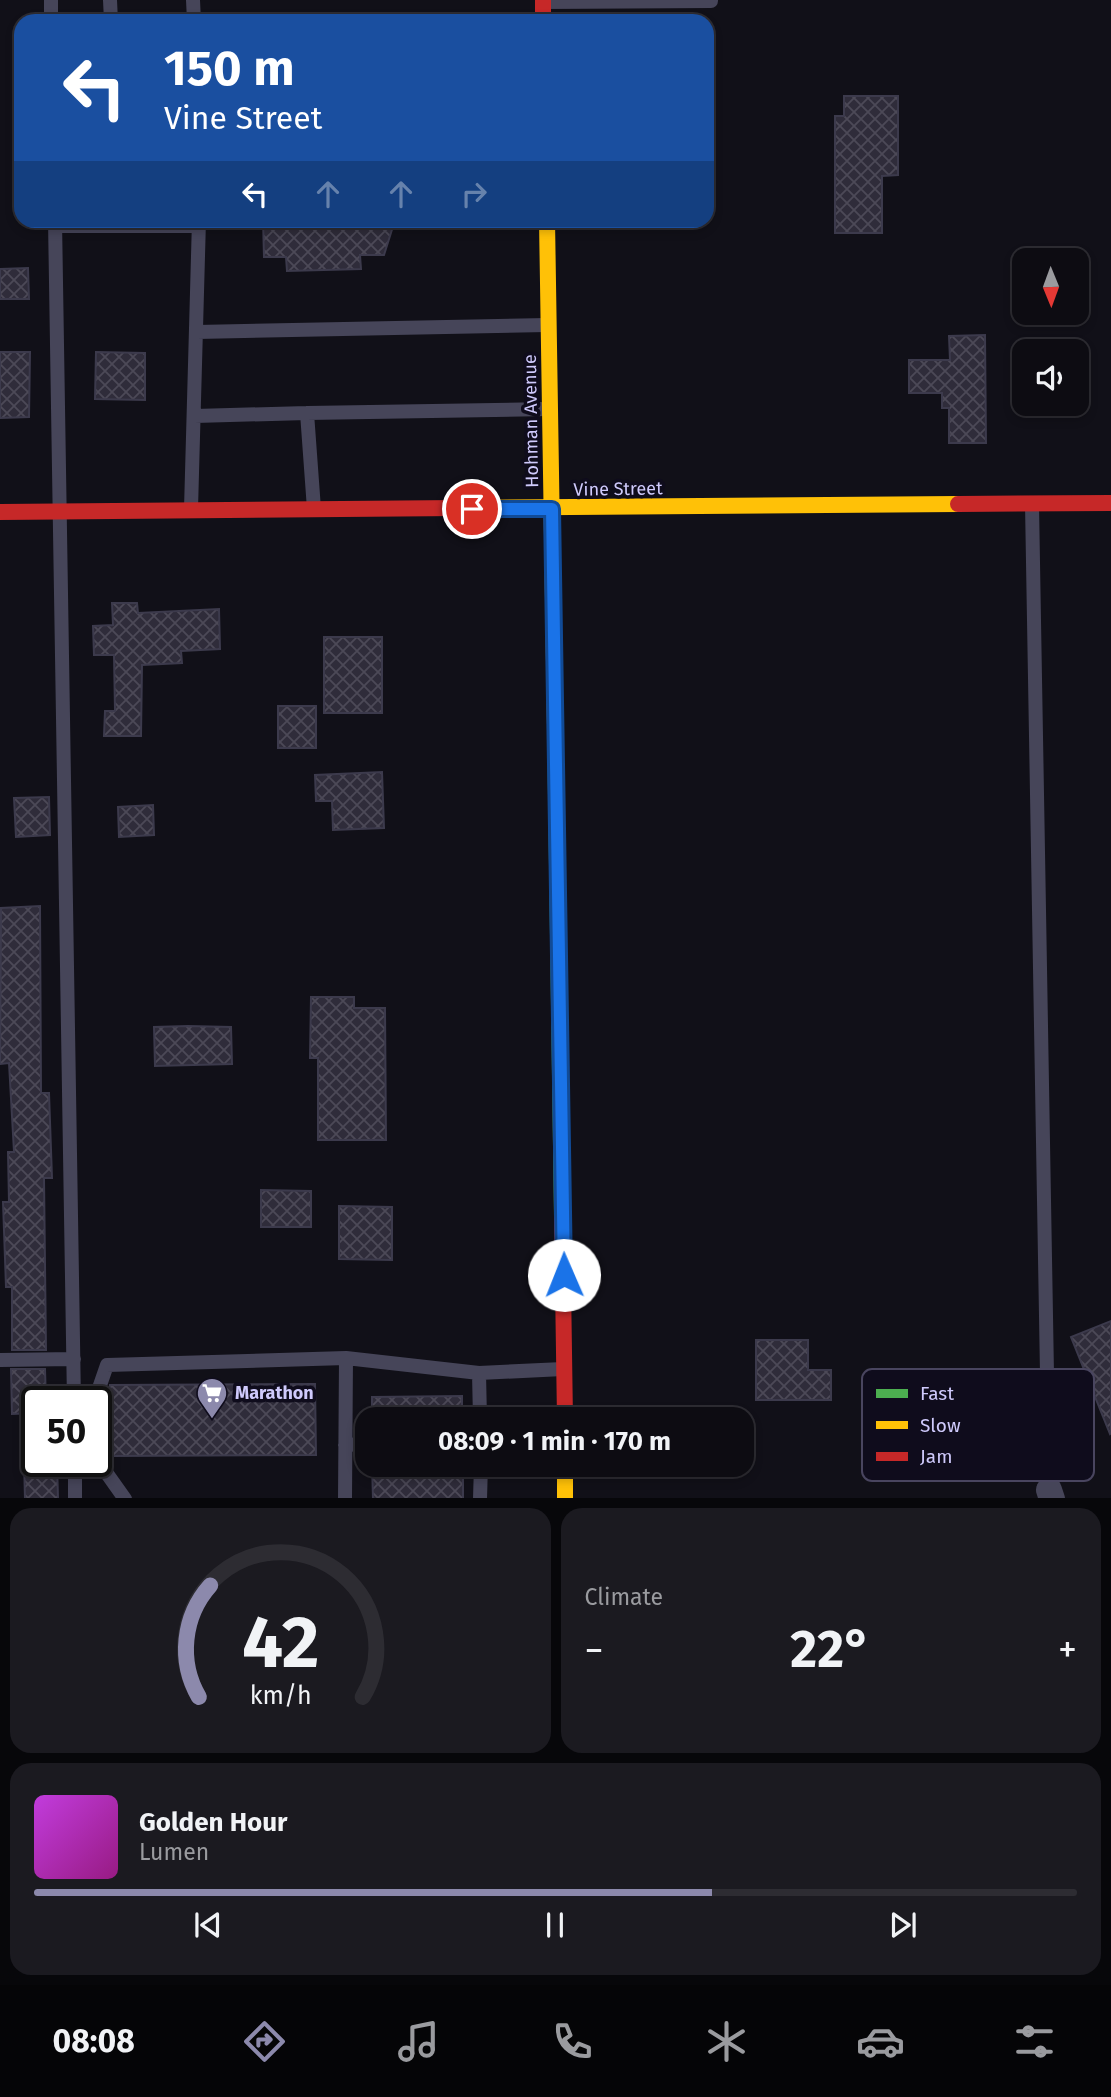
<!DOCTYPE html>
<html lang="en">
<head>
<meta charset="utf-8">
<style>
	:root { --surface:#0d0c12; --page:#1b1a20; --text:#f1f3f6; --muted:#9a9b9f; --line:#2d2c32; --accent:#8c89ac }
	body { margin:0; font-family:"Fira Sans",sans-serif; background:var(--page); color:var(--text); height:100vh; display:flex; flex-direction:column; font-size:26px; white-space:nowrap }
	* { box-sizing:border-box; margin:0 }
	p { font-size:23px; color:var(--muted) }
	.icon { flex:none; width:38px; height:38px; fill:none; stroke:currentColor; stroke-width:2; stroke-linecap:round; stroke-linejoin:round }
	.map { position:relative; height:1498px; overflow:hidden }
	.panel { display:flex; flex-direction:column; gap:10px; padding:10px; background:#07070a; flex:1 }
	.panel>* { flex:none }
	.guide { position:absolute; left:14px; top:14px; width:700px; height:214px; border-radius:21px; box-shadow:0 4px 10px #0003,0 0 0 2px var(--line); background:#1a4fa0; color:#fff; overflow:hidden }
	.needle { width:46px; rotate:179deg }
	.buttons { position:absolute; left:1012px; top:248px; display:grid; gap:14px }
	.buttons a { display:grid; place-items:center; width:77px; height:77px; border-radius:14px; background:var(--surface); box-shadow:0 4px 10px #0003,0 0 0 2px var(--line); font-size:35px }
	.speed { position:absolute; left:21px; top:1386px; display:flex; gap:14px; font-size:35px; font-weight:700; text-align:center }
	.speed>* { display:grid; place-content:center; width:91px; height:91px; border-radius:50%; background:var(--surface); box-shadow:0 4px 10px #0003,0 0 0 2px var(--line); line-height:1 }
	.speed .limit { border:4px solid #111; border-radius:10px; background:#fff; color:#111 }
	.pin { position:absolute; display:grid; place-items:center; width:60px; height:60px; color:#fff; margin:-30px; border:4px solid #fff; border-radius:50%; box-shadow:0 2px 7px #0007 }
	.me { position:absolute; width:77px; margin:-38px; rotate:359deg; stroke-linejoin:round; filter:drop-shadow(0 0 5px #0008) }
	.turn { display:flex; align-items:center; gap:24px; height:147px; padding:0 35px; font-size:32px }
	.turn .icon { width:91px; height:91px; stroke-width:2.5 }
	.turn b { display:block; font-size:49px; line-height:60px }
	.lanes { display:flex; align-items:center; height:66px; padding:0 35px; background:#0003; justify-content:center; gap:35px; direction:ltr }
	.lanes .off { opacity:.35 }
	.big { font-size:52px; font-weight:700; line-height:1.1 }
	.panel .widget { flex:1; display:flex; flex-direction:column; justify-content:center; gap:10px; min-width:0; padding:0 24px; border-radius:21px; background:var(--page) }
	.panel .dial { align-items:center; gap:0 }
	.dial svg { height:182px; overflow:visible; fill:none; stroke:var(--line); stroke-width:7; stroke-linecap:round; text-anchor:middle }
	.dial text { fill:var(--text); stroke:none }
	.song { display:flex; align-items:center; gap:21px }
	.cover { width:84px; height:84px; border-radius:10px; background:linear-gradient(135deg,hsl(290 70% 55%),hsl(310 70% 35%)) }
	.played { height:7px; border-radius:4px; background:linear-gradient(90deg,var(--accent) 65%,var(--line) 65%) }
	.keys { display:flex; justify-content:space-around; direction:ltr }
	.heat { display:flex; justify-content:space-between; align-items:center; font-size:38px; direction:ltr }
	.panel .tiles { flex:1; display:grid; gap:10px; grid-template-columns:1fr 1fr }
	.widget:last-child { grid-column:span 2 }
	.trip { position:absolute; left:355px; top:1407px; width:399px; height:70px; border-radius:21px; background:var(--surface); box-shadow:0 4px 10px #0003,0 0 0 2px var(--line); font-weight:700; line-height:70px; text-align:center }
	.dock { display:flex; height:112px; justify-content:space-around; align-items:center; background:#050507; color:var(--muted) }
	.dock .icon { width:49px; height:49px }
	.dock .on { color:var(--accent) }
	.dock b { font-size:32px; color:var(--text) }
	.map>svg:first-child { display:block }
</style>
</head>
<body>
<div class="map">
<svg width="1111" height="1499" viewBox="0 0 1111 1499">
	<defs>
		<pattern id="building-cross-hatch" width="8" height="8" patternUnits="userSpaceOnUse" patternTransform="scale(1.75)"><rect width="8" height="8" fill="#2f2c3a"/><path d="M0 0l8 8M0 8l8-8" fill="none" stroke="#4c4957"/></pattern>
	</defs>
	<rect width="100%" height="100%" fill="#111018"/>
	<path fill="url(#building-cross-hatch)" stroke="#3c3a4c" stroke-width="2" d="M 844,96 L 898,96 L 898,175 L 882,176 L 882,233 L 835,233 L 835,116 L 844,116 Z
		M 263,220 L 395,220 L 384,255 L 360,255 L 361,269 L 287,271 L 286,257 L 264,257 Z
		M 28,268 L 29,299 L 0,299 L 0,269 Z
		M 985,335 L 986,443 L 949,443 L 949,408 L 942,408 L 942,393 L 909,393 L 909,360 L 950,360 L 949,336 Z
		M 0,352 L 30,352 L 29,417 L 0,418 Z
		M 96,352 L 145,353 L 145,400 L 95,399 Z
		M 112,603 L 137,603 L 138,613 L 219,609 L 220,649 L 181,651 L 182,663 L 142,665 L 141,736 L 104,736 L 105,711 L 115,711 L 114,655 L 94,655 L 93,626 L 113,625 Z
		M 324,637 L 382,637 L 382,713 L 324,713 Z
		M 278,706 L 316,706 L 316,748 L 278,748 Z
		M 382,772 L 384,828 L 333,830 L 332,801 L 316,801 L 315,775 Z
		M 49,797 L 50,835 L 16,837 L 14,798 Z
		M 153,805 L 154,835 L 119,837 L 118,807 Z
		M 40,906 L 41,1093 L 49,1093 L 52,1178 L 44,1178 L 46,1350 L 12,1350 L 12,1287 L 6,1287 L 3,1202 L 9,1202 L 8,1152 L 14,1152 L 9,1063 L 0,1064 L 1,908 Z
		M 311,997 L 354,997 L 354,1008 L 385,1008 L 386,1140 L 318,1140 L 318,1058 L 310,1058 Z
		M 188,1026 L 231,1027 L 232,1064 L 155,1066 L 154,1027 Z
		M 261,1190 L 311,1191 L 311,1227 L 261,1227 Z
		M 339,1206 L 392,1207 L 392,1260 L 339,1259 Z
		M 1111,1321 L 1111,1433 L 1110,1434 L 1071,1337 Z
		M 756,1340 L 808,1340 L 808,1370 L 831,1370 L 831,1400 L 756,1400 Z
		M 11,1369 L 45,1369 L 46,1402 L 37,1402 L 37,1413 L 12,1414 Z
		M 315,1384 L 316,1455 L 112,1456 L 110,1385 Z
		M 462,1396 L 462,1419 L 372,1419 L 372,1397 Z
		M 24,1461 L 57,1461 L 58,1499 L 25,1499 Z
		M 372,1465 L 463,1465 L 463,1499 L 373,1499 Z"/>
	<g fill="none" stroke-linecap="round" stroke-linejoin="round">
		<path stroke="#464559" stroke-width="14" d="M 51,0 L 51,21
			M 110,0 L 111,21
			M 193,0 L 194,21
			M 544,2 L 711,1
			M 55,220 L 74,1402
			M 55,226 L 199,226
			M 197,332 L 547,325
			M 195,416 L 307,413
			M 1032,504 L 1049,1490
			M 191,509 L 199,220
			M 314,509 L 307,413 L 548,409
			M 0,1360 L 74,1359
			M 479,1373 L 480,1419
			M 345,1445 L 368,1444
			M 75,1461 L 75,1499
			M 125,1499 L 103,1468 L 98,1391 L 107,1365 L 346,1358 L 479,1373 L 563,1369
			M 345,1499 L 346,1358
			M 480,1499 L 481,1465"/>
		<path stroke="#464559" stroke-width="26" d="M 1049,1490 L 1052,1499"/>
		<path stroke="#4caf50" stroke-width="16" d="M 555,725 L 562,1217"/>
		<path stroke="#ffc107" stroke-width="16" d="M 547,220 L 555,725
			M 459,508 L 958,504
			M 565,1465 L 565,1499"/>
		<path stroke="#c62828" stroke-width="16" d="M 543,0 L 543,21
			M 958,504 L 1111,503
			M 0,512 L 459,508
			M 562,1217 L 565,1419"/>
	</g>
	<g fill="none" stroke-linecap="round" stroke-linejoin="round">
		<g stroke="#114b97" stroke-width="18">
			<path id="route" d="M 472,509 L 552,509 L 564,1275"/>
		</g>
		<use href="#route" stroke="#1a73e8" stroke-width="12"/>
	</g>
	<defs>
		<g id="supermarket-pin" transform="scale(1.575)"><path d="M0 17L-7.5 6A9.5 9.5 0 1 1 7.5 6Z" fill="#8c89ac" stroke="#0f0c1c"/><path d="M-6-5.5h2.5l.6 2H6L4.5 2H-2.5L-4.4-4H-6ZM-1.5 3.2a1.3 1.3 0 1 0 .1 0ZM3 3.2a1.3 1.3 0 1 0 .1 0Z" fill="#fff"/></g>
	</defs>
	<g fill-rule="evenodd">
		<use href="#supermarket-pin" x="212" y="1393"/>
	</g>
	<g text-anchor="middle" stroke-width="7" stroke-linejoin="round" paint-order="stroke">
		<g font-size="18" fill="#cfcafc" stroke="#0f0c1c">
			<text transform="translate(531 421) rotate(-91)" y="6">Hohman Avenue</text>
			<text transform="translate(618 489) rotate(-1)" y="6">Vine Street</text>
		</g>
		<g font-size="18" font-weight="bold" fill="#cfcafc" stroke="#0f0c1c" text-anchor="start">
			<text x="235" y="1399">Marathon</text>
		</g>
	</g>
	<rect x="862" y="1369" width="232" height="112" rx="10" fill="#0f0c1c" stroke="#49455f" stroke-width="2"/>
	<rect x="876" y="1389" width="32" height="9" fill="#4caf50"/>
	<rect x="876" y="1421" width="32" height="8" fill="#ffc107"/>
	<rect x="876" y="1452" width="32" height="9" fill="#c62828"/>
	<g font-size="19" fill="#cfcafc">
		<text x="920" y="1400">Fast</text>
		<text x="920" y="1432">Slow</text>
		<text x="920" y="1463">Jam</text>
	</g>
</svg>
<div class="buttons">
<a><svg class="needle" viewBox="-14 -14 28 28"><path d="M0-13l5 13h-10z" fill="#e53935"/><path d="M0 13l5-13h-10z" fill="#9a9b9f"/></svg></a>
<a><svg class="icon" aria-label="sound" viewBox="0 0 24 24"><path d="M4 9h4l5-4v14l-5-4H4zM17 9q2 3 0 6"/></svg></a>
</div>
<div class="speed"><div class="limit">50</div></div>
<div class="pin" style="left:472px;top:509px;background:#d93025"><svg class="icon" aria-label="arrive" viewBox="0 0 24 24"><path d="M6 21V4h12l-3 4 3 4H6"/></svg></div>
<svg class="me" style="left:564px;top:1275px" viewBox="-20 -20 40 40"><circle r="19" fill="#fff"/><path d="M0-13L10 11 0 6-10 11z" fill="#1a73e8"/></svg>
<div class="trip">08:09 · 1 min · 170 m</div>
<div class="guide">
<div class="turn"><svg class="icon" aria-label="left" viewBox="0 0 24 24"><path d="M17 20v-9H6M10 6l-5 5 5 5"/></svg><div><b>150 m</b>Vine Street</div></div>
<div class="lanes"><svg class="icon" aria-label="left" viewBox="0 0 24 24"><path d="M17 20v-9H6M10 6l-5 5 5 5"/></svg><svg class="icon off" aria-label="ahead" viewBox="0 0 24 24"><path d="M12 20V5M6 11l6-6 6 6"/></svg><svg class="icon off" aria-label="ahead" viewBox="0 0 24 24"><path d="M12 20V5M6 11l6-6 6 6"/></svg><svg class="icon off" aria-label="right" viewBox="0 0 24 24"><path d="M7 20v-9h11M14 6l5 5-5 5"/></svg></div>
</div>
</div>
<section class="panel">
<div class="tiles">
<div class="widget dial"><svg viewBox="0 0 100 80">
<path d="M14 69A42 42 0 1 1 86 69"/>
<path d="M14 69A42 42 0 0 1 19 20" stroke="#8c89ac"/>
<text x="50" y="56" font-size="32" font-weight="700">42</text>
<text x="50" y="72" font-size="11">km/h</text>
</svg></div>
<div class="widget"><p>Climate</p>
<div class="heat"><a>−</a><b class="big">22°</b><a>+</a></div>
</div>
<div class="widget">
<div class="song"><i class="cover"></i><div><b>Golden Hour</b><p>Lumen</p></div></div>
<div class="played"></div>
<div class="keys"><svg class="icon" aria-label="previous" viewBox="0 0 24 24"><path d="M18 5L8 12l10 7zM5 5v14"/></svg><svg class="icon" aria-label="pause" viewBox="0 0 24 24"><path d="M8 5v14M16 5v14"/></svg><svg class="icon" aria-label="next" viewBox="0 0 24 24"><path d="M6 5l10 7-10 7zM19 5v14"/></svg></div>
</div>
</div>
</section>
<nav class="dock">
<b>08:08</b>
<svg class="icon on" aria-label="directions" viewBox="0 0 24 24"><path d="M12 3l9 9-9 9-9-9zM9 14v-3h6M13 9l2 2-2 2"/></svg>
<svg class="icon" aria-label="music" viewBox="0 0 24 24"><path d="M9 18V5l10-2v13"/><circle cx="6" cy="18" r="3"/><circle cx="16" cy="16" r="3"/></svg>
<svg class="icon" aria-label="phone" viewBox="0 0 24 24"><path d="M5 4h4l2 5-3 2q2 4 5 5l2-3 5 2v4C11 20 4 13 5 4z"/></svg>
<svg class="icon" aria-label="climate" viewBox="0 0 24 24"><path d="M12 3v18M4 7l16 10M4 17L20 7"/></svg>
<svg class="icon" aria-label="car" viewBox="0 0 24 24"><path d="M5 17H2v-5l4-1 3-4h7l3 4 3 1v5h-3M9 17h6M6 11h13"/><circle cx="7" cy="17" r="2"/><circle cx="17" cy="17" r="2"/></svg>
<svg class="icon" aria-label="filters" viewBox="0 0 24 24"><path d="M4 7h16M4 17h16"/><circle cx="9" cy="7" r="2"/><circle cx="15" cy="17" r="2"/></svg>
</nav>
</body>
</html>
